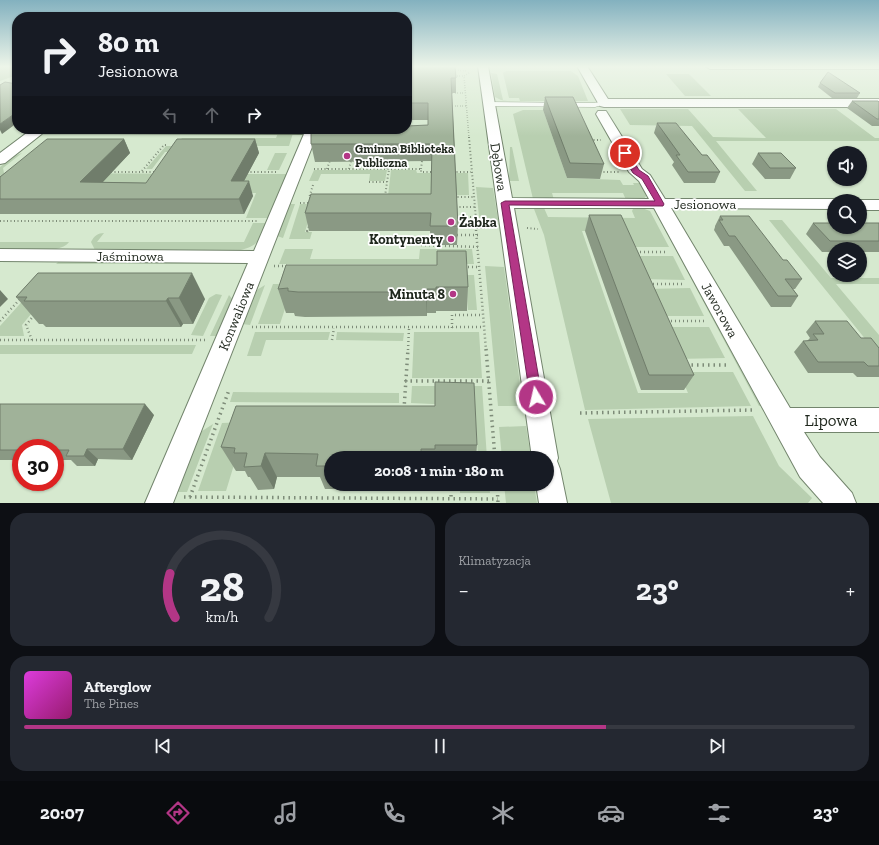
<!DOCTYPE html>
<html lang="pl">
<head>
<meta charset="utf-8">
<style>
	:root { --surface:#171b24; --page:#242831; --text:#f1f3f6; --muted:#9ea1a6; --line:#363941; --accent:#b33686 }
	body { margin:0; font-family:"Zilla Slab",serif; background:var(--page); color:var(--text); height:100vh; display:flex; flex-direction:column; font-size:15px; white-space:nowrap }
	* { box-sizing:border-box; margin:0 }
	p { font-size:13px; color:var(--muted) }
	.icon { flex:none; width:22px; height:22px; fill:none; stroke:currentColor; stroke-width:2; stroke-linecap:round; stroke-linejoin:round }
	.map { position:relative; height:503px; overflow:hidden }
	.side { display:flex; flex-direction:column; gap:10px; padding:10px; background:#0d0f14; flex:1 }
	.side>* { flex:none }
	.top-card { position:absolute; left:12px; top:12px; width:400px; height:122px; border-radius:16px; box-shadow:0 1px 3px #0004; background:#171b24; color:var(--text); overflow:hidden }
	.buttons { position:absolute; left:827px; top:146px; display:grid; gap:8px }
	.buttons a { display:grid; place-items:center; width:40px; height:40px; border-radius:50%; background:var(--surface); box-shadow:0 1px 3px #0004; font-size:20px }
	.speed { position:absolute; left:12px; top:439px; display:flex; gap:8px; font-size:20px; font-weight:700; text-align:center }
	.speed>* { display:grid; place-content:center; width:52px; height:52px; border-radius:50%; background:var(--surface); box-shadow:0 1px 3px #0004; line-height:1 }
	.speed .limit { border:6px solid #d22; background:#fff; color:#111 }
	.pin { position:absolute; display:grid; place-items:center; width:34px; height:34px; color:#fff; margin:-17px; border:2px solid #fff; border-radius:50%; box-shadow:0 1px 4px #0007 }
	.me { position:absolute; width:44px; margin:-22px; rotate:351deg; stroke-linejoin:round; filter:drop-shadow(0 0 3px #0008) }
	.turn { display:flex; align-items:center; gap:14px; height:84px; padding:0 20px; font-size:18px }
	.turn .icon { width:52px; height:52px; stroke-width:2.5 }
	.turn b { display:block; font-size:28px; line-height:34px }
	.lanes { display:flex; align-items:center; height:38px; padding:0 20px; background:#0003; justify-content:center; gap:20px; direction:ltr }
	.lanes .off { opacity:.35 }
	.big { font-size:30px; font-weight:700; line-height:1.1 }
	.side .card { flex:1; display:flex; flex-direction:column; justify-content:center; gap:6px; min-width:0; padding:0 14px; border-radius:16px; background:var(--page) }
	.side .dial { align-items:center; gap:0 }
	.dial svg { height:104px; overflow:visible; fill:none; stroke:var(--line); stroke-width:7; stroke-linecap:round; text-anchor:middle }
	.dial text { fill:var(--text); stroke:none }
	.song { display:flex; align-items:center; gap:12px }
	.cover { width:48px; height:48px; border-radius:6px; background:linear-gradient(135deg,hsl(300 70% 55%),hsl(320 70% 35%)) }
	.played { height:4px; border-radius:2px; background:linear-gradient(90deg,var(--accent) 70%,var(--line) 70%) }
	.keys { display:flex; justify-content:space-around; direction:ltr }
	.heat { display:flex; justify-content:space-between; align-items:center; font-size:22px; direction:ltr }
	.side .tiles { flex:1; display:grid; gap:10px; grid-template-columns:1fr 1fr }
	.card:last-child { grid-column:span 2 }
	.trip { position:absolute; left:324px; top:451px; width:230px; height:40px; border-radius:20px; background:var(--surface); box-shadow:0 1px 3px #0004; font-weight:700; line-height:40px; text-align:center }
	.menu { display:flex; height:64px; justify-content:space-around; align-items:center; background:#090b0e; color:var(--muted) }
	.menu .icon { width:28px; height:28px }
	.menu .active { color:var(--accent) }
	.menu b { font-size:18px; color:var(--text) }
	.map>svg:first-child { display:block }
</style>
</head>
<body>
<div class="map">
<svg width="879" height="503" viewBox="0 0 879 503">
	<rect width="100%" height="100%" fill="#d6e9cf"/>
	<path fill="#b8cfb0" d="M 0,66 L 17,66 L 17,75 L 0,81 Z
		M 506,71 L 571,71 L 578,76 L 588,101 L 520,101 L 519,98 L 509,98 L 503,73 Z
		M 491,73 L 497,74 L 503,100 L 511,102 L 501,100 L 495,97 Z
		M 666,74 L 689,74 L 711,96 L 685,96 Z
		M 620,109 L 688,109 L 713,137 L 766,138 L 738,109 L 836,109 L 875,138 L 879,138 L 879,141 L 716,141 L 757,191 L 745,191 L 692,126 L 630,125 Z
		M 523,110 L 543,110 L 567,178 L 620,180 L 623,185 L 634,185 L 633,183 L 642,183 L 648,194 L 643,200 L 626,200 L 623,193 L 552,193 L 554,200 L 533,199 L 513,114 Z
		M 278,133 L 293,133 L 289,146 L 257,146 L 253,152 L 165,152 L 152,169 L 146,169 L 166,146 L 176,146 L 182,138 L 276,138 Z
		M 510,147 L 512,147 L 519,181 L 509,181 Z
		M 22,153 L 3,168 L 4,173 L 288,174 L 269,218 L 246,218 L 256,193 L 0,192 L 0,167 L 14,156 Z
		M 275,153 L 287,153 L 279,170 L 267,170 Z
		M 314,170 L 387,170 L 385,181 L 369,181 L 370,174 L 321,174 L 318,181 L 309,181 Z
		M 391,170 L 416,170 L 417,173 L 468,173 L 469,195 L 388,196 Z
		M 476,187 L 493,188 L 499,226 L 480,226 Z
		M 289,204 L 295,204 L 283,238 L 277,236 Z
		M 300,204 L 313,204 L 305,232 L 312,232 L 310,239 L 289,239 Z
		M 544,208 L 548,217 L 635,218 L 632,211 L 633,209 L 642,208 L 650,211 L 669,247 L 627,247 L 620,231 L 582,231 L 638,393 L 688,393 L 679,372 L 733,372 L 751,406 L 585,410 L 544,235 L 534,209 Z
		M 656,213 L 665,220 L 765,405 L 759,406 Z
		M 769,220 L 782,220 L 831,278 L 879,278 L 879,284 L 836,284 L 879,335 L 879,356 Z
		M 253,223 L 267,223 C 260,240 259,245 241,250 L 95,250 L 91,242 C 94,236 98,233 104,233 L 97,242 L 244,242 Z
		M 0,242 L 69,242 C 61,255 15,250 0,250 Z
		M 285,249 L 313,249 L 310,259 L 419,259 L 420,249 L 472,249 L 474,264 L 279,264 Z
		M 631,256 L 673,256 L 685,280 L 641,279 Z
		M 59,261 L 239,262 L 245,264 L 56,264 Z
		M 485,266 L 504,267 L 523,406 L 498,406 Z
		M 467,275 L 474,275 L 477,310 L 468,310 Z
		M 273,284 L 293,284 L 280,324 L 258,324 Z
		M 37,285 L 55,285 L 22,325 L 24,336 L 0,336 L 0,326 Z
		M 265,285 L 250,325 L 242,324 L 255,291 Z
		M 690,288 L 704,316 L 658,316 L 646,289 Z
		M 216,294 L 222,295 L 203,336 L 191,335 L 209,298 Z
		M 229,295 L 234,301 L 219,336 L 210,336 Z
		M 663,327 L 709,327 L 725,358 L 675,359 Z
		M 255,332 L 330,332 L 328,340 L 266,340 L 261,356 L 247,356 Z
		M 337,332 L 404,333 L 403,341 L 336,340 Z
		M 414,332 L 479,332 L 482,378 L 412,378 Z
		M 0,345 L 196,345 L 192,354 L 0,354 Z
		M 412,386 L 482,386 L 487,458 L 478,458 L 475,406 L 411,403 Z
		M 233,392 L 399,393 L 399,403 L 230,402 Z
		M 753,416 L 779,466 L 812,498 L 808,503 L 611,503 L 588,419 Z
		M 247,422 L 226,491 L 198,491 L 222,423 Z
		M 213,424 L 187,492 L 177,492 L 199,433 Z
		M 526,426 L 531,458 L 502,458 L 499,427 Z
		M 460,484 L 489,484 L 490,493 L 460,493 Z
		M 504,484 L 534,484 L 537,503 L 506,503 Z"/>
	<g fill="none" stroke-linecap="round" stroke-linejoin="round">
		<g stroke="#73856d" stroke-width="1">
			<path id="service" d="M 604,101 L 606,102 L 606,104 L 595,107 L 489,106 L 486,104 L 489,102 L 595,103 Z"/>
		</g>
		<g stroke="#73856d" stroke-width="2">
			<path id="minor" d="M 478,66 L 488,66 L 512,198 L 649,199 L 639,181 L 629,172 L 596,114 L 598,111 L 606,111 L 642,169 L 650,175 L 665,199 L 834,199 L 840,201 L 834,201 L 834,209 L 671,208 L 790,408 L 879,408 L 879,432 L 804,432 L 820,457 L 852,493 L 856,503 L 823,503 L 800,477 L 654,208 L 514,208 L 558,458 L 557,461 L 560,469 L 567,503 L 539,503 L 536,484 L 547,484 L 547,458 L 532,458 Z
				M 577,66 L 587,66 L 608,99 L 879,99 L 879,107 L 604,107 L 600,106 L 598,103 Z
				M 705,66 L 879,66 L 879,69 L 710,69 Z
				M 32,129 L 319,129 L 173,503 L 145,503 L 248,263 L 0,261 L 0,249 L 254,251 L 304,134 L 43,133 L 5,163 L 0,164 L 0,153 Z
				M 860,200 L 879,200 L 879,210 L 860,210 L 860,201 L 857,201 Z"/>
		</g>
		<path stroke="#7e8c79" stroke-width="1.5" stroke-dasharray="0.5 2" stroke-linecap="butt" d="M 453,70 L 468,71
			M 469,73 L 464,76 L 469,138
			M 452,76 L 464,76
			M 450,93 L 465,93
			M 450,106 L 466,106"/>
		<path stroke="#7e8c79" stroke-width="2" stroke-dasharray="1 2.5" stroke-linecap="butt" d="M 469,137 L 477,231
			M 590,140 L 601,140
			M 314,169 L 421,169 L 421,172 L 434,172
			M 327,169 L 330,160
			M 349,169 L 351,161
			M 359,169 L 360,163
			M 386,169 L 387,161
			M 421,169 L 422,161
			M 142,171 L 164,145 L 166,145
			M 111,172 L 156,172
			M 247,172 L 278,172
			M 453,172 L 471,172
			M 600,172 L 619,172
			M 369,182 L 387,182
			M 313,185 L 309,198 L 313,198
			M 385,196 L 389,169
			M 454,197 L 474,197
			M 300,203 L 311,203
			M 456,207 L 475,207
			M 456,217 L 476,217
			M 0,221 L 257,221
			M 477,228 L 490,228
			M 527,228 L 538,229
			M 307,231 L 309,226"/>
		<path stroke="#7e8c79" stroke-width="2.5" stroke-dasharray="1 3" stroke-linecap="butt" d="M 476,230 L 486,350
			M 307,232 L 308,230
			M 457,235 L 478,235
			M 421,245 L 478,247
			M 636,252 L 667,252
			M 274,266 L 287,266
			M 464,267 L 480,267
			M 649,284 L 684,284
			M 0,321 L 20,299
			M 667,321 L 704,321
			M 252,327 L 483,327
			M 452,328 L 452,315 L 483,315
			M 0,340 L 205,340
			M 32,340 L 26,325 L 35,314
			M 332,340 L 334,328
			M 408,350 L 409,328"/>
		<path stroke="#7e8c79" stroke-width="3.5" stroke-dasharray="1.5 4" stroke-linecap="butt" d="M 486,349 L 495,458
			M 686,365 L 729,365
			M 405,381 L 489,381
			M 404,409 L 408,349
			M 580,413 L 753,410
			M 451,484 L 451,498
			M 497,484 L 498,503
			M 184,497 L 498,499
			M 190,497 L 229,390"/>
		<use href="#service" fill="#fff" fill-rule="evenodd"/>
		<use href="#minor" fill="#fff" fill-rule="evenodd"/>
	</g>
	<path fill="#8a9984" d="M 407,66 L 456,78 L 456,93 L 452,93 L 458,226 L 457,245 L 431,245 L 430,231 L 309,231 L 305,213 L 431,194 L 432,161 L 315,162 L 311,144 L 428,125 L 428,120 L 407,120 Z
		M 820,83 L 860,93 L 857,98 L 832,98 L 818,87 Z
		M 545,97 L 604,164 L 600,179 L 567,178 L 543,110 Z
		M 852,101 L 879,102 L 879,126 L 872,126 L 847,108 Z
		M 657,123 L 702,155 L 720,172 L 715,183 L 684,183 L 672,165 L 674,162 L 654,133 Z
		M 124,139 L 130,153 L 102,182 L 146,183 L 255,139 L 259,153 L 244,181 L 253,196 L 244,214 L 0,214 L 0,177 Z
		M 758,153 L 796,168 L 790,179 L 765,179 L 752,164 Z
		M 589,215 L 694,375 L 684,390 L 641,390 L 585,231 Z
		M 720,216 L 783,260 L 802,279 L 795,289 L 793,289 L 798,296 L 791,307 L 771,307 L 729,246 L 724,246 L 714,230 L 715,227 L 715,226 Z
		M 813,223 L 879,223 L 879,252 L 860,252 L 860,249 L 834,249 L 834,252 L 822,252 L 806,234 Z
		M 286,265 L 468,287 L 467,311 L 436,311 L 436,313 L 427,313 L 427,316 L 305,317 L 295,316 L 294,313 L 286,313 L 278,289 Z
		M 38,273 L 205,299 L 193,324 L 183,324 L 181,327 L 46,327 L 43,324 L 39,324 L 16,297 Z
		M 815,321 L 861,338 L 879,348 L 879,377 L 857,377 L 853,373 L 808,373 L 794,352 L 803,341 L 807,341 L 810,338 L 806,332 Z
		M 0,404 L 154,415 L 132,460 L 98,459 L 95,466 L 77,466 L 71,460 L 55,460 L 55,448 L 21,448 L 21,460 L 0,460 Z
		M 236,406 L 477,445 L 476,458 L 331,458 L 331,484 L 342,484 L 341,489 L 325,489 L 320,477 L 277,477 L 274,489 L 258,490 L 250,477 L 248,477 L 245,471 L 236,471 L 221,447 Z
		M 391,484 L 409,484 L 408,489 L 392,489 Z"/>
	<path fill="#707d6b" d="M 17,112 L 17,123 L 2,134 L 0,130 L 0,124 Z
		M 124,139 L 130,153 L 89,197 L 80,182 Z
		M 255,139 L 259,153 L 236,196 L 231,181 Z
		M 249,181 L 253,196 L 244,214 L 239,199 Z
		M 192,273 L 205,299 L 193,324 L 179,298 Z
		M 427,289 L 427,316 L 426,292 Z
		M 0,290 L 8,299 L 0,307 Z
		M 168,298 L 183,324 L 181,327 L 166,301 Z
		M 145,404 L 154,415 L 132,460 L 123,449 Z
		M 87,449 L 98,459 L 95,466 L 84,456 Z
		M 265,453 L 277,477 L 274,489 L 261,466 Z
		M 340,484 L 342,484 L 341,489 Z"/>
	<path fill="#a0b299" stroke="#707d6b" d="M 407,66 L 455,66 L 456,78 L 451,78 L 458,226 L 430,226 L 431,213 L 305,213 L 311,194 L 431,194 L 432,144 L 311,144 L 311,132 L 363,129 L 407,129 L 407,126 L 428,125 L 428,103 L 407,103 Z
		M 828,72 L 860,93 L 835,93 L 820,83 Z
		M 5,82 L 17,84 L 17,112 L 0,124 L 0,85 Z
		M 545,97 L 573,97 L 604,164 L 570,163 Z
		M 852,101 L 878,101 L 879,102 L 879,119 L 877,119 Z
		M 657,123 L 676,123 L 702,155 L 707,155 L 720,172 L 688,172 L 676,155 L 680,155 Z
		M 47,139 L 124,139 L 80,182 L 146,183 L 177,139 L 255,139 L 231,181 L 249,181 L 239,199 L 0,199 L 0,177 Z
		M 758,153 L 781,153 L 796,168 L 770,168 Z
		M 589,215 L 621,215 L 694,375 L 649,375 Z
		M 720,216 L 749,216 L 783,260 L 787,260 L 802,279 L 785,279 L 798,296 L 778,296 L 735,236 L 729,236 L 719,220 L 723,220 Z
		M 813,223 L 834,223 L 834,227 L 860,227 L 860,223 L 879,223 L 879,241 L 830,241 Z
		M 437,251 L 466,251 L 468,287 L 436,287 L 436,289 L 427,289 L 426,292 L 298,292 L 288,291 L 288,288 L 278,289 L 286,265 L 437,265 Z
		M 38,273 L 192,273 L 179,298 L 168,298 L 166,301 L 24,301 L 27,297 L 16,297 Z
		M 815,321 L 847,321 L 861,338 L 871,338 L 879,348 L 879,366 L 868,366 L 864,362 L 818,362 L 803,341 L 818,340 L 813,334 L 824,334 Z
		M 435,382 L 474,383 L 477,445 L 435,445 L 435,449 L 421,449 L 421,454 L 407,454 L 406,458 L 389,458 L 390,454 L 336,454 L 335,458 L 331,458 L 331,466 L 316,466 L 318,454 L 265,453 L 261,466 L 244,467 L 247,453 L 234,453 L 235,448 L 221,447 L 236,406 L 435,406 Z
		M 0,404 L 145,404 L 123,449 L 87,449 L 84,456 L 66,456 L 69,450 L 55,450 L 55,448 L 21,448 L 21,450 L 0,450 Z"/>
	<linearGradient id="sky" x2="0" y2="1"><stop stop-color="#83b1bf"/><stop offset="0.49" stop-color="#edf5e9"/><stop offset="1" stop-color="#edf5e9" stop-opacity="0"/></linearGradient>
	<rect width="879" height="136" fill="url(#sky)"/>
	<path fill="#b33686" stroke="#742357" d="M 625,150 L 627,151 L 639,170 L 648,176 L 664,204 L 663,206 L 509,205 L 542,397 L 540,401 L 536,403 L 531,401 L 530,397 L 501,203 L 505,201 L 655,201 L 642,179 L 633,173 L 621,153 Z"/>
	<g fill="#b33686" stroke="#fff" stroke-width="1.5">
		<circle cx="347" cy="156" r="4"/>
		<circle cx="451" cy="222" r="4"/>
		<circle cx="451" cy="239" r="4"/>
		<circle cx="453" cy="294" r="4"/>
	</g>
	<g text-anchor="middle" stroke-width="3.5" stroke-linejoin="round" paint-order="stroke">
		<g font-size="12" font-weight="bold" fill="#1f271d" stroke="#fff" text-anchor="start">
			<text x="355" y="153">Gminna Biblioteka<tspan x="355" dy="14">Publiczna</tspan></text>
		</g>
		<g font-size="14" fill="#1f271d" stroke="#fff">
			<text transform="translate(499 167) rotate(81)" y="5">Dębowa</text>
			<text x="705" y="209">Jesionowa</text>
			<text x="130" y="261">Jaśminowa</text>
			<text transform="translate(720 310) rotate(61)" y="5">Jaworowa</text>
			<text transform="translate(236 316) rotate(-68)" y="5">Konwaliowa</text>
		</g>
		<g font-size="14" font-weight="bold" fill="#1f271d" stroke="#fff" text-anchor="end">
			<text x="459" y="227" text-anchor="start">Żabka</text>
			<text x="443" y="244">Kontynenty</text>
			<text x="445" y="299">Minuta 8</text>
		</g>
		<g font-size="17" fill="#1f271d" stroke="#fff">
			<text x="831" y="426">Lipowa</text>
		</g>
	</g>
</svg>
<div class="buttons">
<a><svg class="icon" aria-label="sound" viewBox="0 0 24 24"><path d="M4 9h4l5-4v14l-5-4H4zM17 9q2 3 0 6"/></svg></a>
<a><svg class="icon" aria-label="search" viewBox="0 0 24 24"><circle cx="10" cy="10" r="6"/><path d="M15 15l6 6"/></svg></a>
<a><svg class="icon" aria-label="layers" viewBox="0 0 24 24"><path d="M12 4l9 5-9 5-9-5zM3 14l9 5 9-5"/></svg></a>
</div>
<div class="speed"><div class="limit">30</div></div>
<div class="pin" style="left:625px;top:153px;background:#d93025"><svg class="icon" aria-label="arrive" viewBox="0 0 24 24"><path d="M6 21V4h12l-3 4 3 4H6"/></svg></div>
<svg class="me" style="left:536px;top:397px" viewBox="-20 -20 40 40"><circle r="17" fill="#b33686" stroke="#fff" stroke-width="3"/><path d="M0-11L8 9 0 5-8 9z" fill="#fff"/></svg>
<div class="trip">20:08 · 1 min · 180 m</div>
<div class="top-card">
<div class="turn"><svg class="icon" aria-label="right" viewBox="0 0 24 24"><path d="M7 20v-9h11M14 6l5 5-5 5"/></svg><div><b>80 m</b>Jesionowa</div></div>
<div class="lanes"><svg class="icon off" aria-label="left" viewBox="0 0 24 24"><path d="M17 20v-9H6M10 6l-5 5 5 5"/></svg><svg class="icon off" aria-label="ahead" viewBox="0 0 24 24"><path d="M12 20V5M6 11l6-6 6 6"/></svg><svg class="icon" aria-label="right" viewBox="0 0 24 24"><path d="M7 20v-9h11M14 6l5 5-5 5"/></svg></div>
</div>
</div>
<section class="side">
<div class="tiles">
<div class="card dial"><svg viewBox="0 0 100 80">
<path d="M14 69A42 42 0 1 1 86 69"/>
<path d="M14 69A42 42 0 0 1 10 35" stroke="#b33686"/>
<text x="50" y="56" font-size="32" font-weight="700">28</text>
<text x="50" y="72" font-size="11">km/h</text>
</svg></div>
<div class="card"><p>Klimatyzacja</p>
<div class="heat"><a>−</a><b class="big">23°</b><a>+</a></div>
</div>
<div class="card">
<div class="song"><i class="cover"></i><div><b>Afterglow</b><p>The Pines</p></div></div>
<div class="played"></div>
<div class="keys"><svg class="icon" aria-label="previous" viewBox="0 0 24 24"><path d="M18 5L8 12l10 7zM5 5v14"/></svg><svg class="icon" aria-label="pause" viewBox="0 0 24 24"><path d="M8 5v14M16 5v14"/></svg><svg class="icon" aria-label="next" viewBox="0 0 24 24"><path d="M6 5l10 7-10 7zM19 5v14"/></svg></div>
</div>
</div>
</section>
<nav class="menu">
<b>20:07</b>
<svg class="icon active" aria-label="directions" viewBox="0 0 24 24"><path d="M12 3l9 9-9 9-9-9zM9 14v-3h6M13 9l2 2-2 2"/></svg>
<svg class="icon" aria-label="music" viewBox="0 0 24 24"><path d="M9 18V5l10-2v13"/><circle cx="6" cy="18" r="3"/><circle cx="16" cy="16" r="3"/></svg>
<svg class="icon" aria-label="phone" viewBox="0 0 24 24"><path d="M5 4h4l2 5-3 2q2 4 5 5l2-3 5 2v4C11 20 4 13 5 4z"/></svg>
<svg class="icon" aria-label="climate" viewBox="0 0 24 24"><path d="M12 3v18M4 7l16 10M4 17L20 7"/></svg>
<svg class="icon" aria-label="car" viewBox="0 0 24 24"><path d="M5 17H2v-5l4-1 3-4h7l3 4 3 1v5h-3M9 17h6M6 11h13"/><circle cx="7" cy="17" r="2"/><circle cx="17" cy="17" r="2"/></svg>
<svg class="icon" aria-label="filters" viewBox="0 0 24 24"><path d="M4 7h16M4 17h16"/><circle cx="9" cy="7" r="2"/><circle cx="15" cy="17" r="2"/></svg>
<b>23°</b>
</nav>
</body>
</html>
